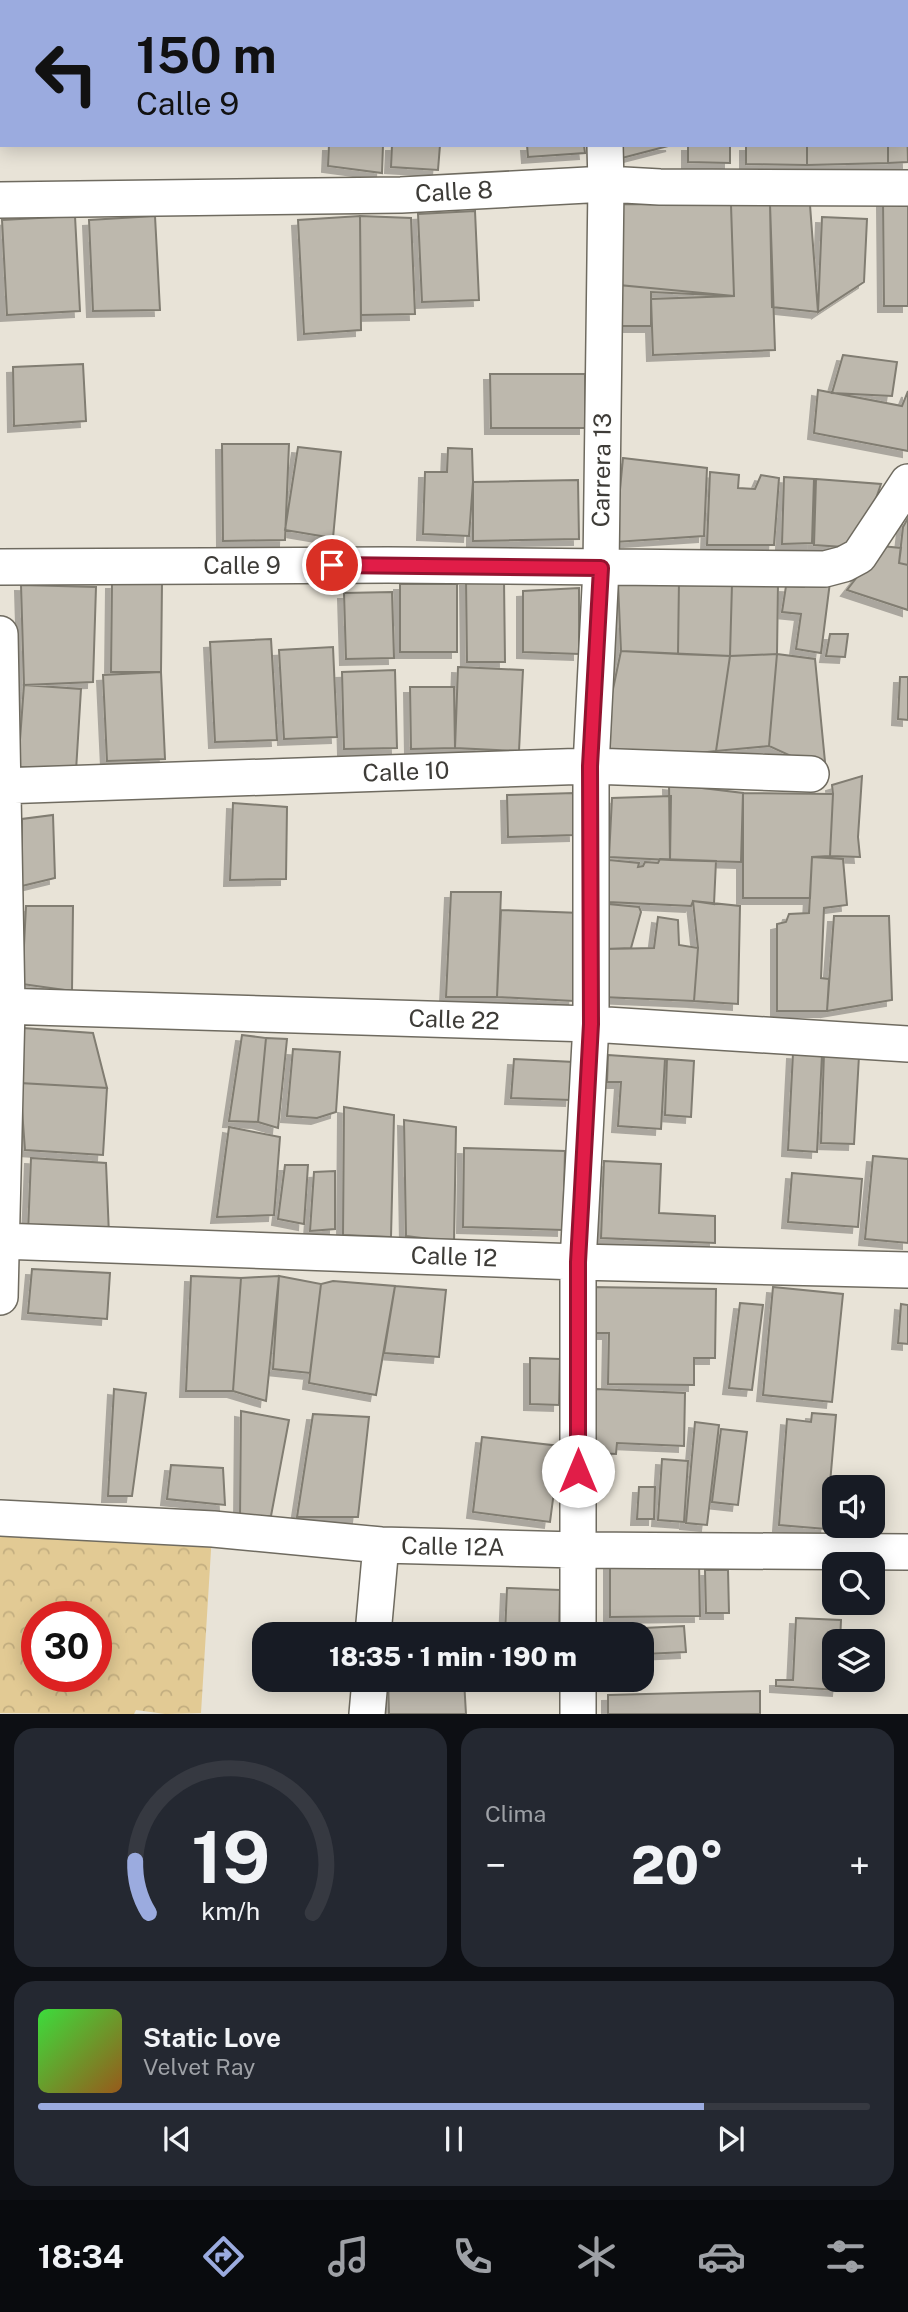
<!DOCTYPE html>
<html lang="es">
<head>
<meta charset="utf-8">
<style>
	:root { --surface:#171b24; --page:#242831; --text:#f1f3f6; --muted:#9ea1a6; --line:#363941; --accent:#9babdf }
	body { margin:0; font-family:"Public Sans",sans-serif; background:var(--page); color:var(--text); height:100vh; display:flex; flex-direction:column; font-size:26px; white-space:nowrap }
	* { box-sizing:border-box; margin:0 }
	p { font-size:23px; color:var(--muted) }
	.icon { flex:none; width:38px; height:38px; fill:none; stroke:currentColor; stroke-width:2; stroke-linecap:round; stroke-linejoin:round }
	.map { position:relative; height:1714px; overflow:hidden }
	.details { display:flex; flex-direction:column; gap:14px; padding:14px; background:#0d0f14; flex:1 }
	.details>* { flex:none }
	.guide { position:absolute; left:0px; top:0px; width:908px; height:147px; box-shadow:0 4px 18px #0003; background:#9babdf; color:#111; overflow:hidden }
	.buttons { position:absolute; left:822px; top:1475px; display:grid; gap:14px }
	.buttons a { display:grid; place-items:center; width:63px; height:63px; border-radius:14px; background:var(--surface); box-shadow:0 4px 18px #0003; font-size:35px }
	.speed { position:absolute; left:21px; top:1601px; display:flex; gap:14px; font-size:35px; font-weight:700; text-align:center }
	.speed>* { display:grid; place-content:center; width:91px; height:91px; border-radius:50%; background:var(--surface); box-shadow:0 4px 18px #0003; line-height:1 }
	.speed .limit { border:10px solid #d22; background:#fff; color:#111 }
	.pin { position:absolute; display:grid; place-items:center; width:60px; height:60px; color:#fff; margin:-30px; border:4px solid #fff; border-radius:50%; box-shadow:0 2px 7px #0007 }
	.me { position:absolute; width:77px; margin:-38px; rotate:0deg; stroke-linejoin:round; filter:drop-shadow(0 0 5px #0008) }
	.turn { display:flex; align-items:center; gap:24px; height:147px; padding:0 21px; font-size:32px }
	.turn .icon { width:91px; height:91px; stroke-width:2.5 }
	.turn b { display:block; font-size:49px; line-height:60px }
	.big { font-size:52px; font-weight:800; line-height:1.1 }
	.details .card { flex:1; display:flex; flex-direction:column; justify-content:center; gap:10px; min-width:0; padding:0 24px; border-radius:21px; background:var(--page) }
	.details .dial { align-items:center; gap:0 }
	.dial svg { height:182px; overflow:visible; fill:none; stroke:var(--line); stroke-width:7; stroke-linecap:round; text-anchor:middle }
	.dial text { fill:var(--text); stroke:none }
	.song { display:flex; align-items:center; gap:21px }
	.cover { width:84px; height:84px; border-radius:10px; background:linear-gradient(135deg,hsl(120 70% 55%),hsl(30 70% 35%)) }
	.played { height:7px; border-radius:4px; background:linear-gradient(90deg,var(--accent) 80%,var(--line) 80%) }
	.keys { display:flex; justify-content:space-around; direction:ltr }
	.heat { display:flex; justify-content:space-between; align-items:center; font-size:38px; direction:ltr }
	.details .tiles { flex:1; display:grid; gap:14px; grid-template-columns:1fr 1fr }
	.card:last-child { grid-column:span 2 }
	.trip { position:absolute; left:252px; top:1622px; width:402px; height:70px; border-radius:21px; background:var(--surface); box-shadow:0 4px 18px #0003; font-weight:800; line-height:70px; text-align:center }
	.tabs { display:flex; height:112px; justify-content:space-around; align-items:center; background:#090b0e; color:var(--muted) }
	.tabs .icon { width:49px; height:49px }
	.tabs .current { color:var(--accent) }
	.tabs b { font-size:32px; color:var(--text) }
	.map>svg:first-child { display:block }
</style>
</head>
<body>
<div class="map">
<svg width="908" height="1714" viewBox="0 0 908 1714">
	<defs>
		<pattern id="forest-crowns" width="20" height="18" patternUnits="userSpaceOnUse" patternTransform="scale(1.75)"><rect width="20" height="18" fill="#e2ca94"/><path d="M2 6a3 3 0 1 1 6 0M12 15a3 3 0 1 1 6 0" fill="none" stroke="#c3ae80"/></pattern>
		<filter id="shadow"><feDropShadow dx="-6" dy="6" stdDeviation="0" flood-color="#0004"/></filter>
	</defs>
	<rect width="100%" height="100%" fill="#e8e3d7"/>
	<path fill="url(#forest-crowns)" fill-rule="evenodd" d="M 0,1522 L 212,1534 L 201,1713 L 165,1714 L 136,1710 L 134,1714 L 0,1713 ZM 37,1617 L 96,1617 L 96,1676 L 37,1676 Z"/>
	<path fill="#bdb8ad" stroke="#817d72" stroke-width="2" filter="url(#shadow)" d="M 747,0 L 832,0 L 832,2 L 747,2 Z
		M 869,0 L 908,0 L 908,37 L 906,2 L 868,2 Z
		M 906,78 L 908,162 L 888,163 L 888,145 L 906,145 Z
		M 329,145 L 383,145 L 382,173 L 328,166 Z
		M 392,145 L 440,145 L 438,170 L 391,167 Z
		M 527,145 L 584,145 L 585,153 L 528,157 Z
		M 623,145 L 672,145 L 622,158 Z
		M 688,145 L 730,145 L 730,163 L 688,162 Z
		M 746,145 L 807,145 L 807,165 L 746,164 Z
		M 807,145 L 888,145 L 888,163 L 807,165 Z
		M 616,197 L 731,205 L 734,296 L 619,285 Z
		M 883,201 L 908,202 L 908,306 L 884,306 Z
		M 619,204 L 731,205 L 734,296 L 651,292 L 651,326 L 619,326 Z
		M 770,204 L 810,205 L 818,312 L 772,307 Z
		M 770,204 L 775,350 L 653,355 L 651,299 L 734,296 L 731,205 Z
		M 475,211 L 479,300 L 422,302 L 418,214 Z
		M 75,216 L 80,311 L 7,315 L 2,220 Z
		M 155,216 L 160,310 L 93,311 L 89,220 Z
		M 360,216 L 361,330 L 304,334 L 298,220 Z
		M 360,216 L 411,218 L 415,314 L 361,315 Z
		M 822,217 L 867,219 L 864,282 L 818,312 Z
		M 843,355 L 897,362 L 892,396 L 832,393 Z
		M 83,364 L 86,421 L 14,426 L 13,367 Z
		M 490,374 L 585,374 L 585,428 L 491,428 Z
		M 818,390 L 902,406 L 908,391 L 908,451 L 814,433 Z
		M 222,444 L 289,444 L 285,540 L 223,541 Z
		M 298,447 L 341,452 L 333,538 L 285,530 Z
		M 448,448 L 472,449 L 473,482 L 469,536 L 423,534 L 425,472 L 447,472 Z
		M 623,458 L 707,468 L 704,536 L 615,542 Z
		M 710,472 L 739,475 L 738,488 L 755,489 L 761,475 L 779,478 L 774,545 L 707,545 Z
		M 784,477 L 814,479 L 812,543 L 782,544 Z
		M 816,479 L 881,484 L 859,548 L 814,545 Z
		M 578,480 L 579,539 L 473,541 L 473,482 Z
		M 908,518 L 908,565 L 899,563 L 903,527 Z
		M 881,546 L 901,548 L 899,563 L 908,565 L 908,610 L 847,590 Z
		M 806,578 L 830,582 L 821,653 L 796,649 L 801,614 L 782,612 L 786,586 L 804,587 Z
		M 466,580 L 504,580 L 505,662 L 467,662 Z
		M 679,580 L 678,654 L 621,651 L 618,583 Z
		M 679,580 L 732,584 L 730,656 L 678,654 Z
		M 112,583 L 162,583 L 161,672 L 111,672 Z
		M 778,583 L 777,654 L 730,656 L 732,584 Z
		M 400,584 L 457,584 L 457,652 L 400,652 Z
		M 21,585 L 96,587 L 93,682 L 24,685 Z
		M 579,588 L 579,654 L 523,652 L 523,591 Z
		M 392,592 L 394,658 L 346,659 L 344,593 Z
		M 830,634 L 848,634 L 845,657 L 826,656 Z
		M 271,639 L 277,740 L 215,742 L 210,642 Z
		M 333,647 L 337,737 L 284,739 L 279,650 Z
		M 621,651 L 730,656 L 716,751 L 597,765 Z
		M 777,654 L 769,746 L 716,751 L 730,656 Z
		M 777,654 L 815,659 L 826,772 L 769,746 Z
		M 458,667 L 523,670 L 519,751 L 455,748 Z
		M 395,670 L 397,748 L 344,749 L 342,672 Z
		M 161,672 L 165,759 L 107,761 L 103,675 Z
		M 900,677 L 908,677 L 908,720 L 898,719 Z
		M 24,685 L 81,689 L 76,771 L 18,767 Z
		M 410,687 L 454,687 L 455,748 L 411,749 Z
		M 862,776 L 858,837 L 860,857 L 830,856 L 833,794 L 832,785 Z
		M 669,784 L 743,793 L 741,862 L 670,860 Z
		M 574,793 L 575,835 L 508,837 L 507,795 Z
		M 743,793 L 833,794 L 830,856 L 812,857 L 810,898 L 743,898 Z
		M 671,796 L 670,860 L 609,857 L 612,798 Z
		M 233,803 L 287,807 L 286,879 L 230,880 Z
		M 53,815 L 55,878 L 22,886 L 22,819 Z
		M 812,857 L 843,859 L 847,905 L 824,908 L 821,978 L 829,979 L 827,1011 L 777,1011 L 777,924 L 786,922 L 789,914 L 809,913 Z
		M 660,859 L 716,861 L 714,904 L 693,901 L 691,906 L 608,902 L 609,860 L 639,863 L 638,867 L 643,866 L 645,862 L 658,863 Z
		M 451,892 L 501,892 L 497,997 L 446,997 Z
		M 693,901 L 740,906 L 738,1004 L 694,1001 L 698,948 Z
		M 608,904 L 639,907 L 641,912 L 631,948 L 605,949 Z
		M 26,906 L 73,906 L 72,991 L 22,984 Z
		M 501,910 L 581,913 L 574,1001 L 497,997 Z
		M 834,916 L 889,916 L 892,1000 L 827,1011 Z
		M 658,917 L 678,920 L 679,945 L 698,948 L 694,1001 L 602,997 L 605,949 L 654,948 Z
		M 23,1028 L 93,1033 L 107,1088 L 20,1083 Z
		M 242,1035 L 266,1038 L 258,1122 L 229,1121 Z
		M 266,1038 L 287,1039 L 278,1128 L 258,1122 Z
		M 293,1049 L 340,1052 L 336,1112 L 317,1118 L 287,1116 Z
		M 793,1053 L 822,1055 L 817,1152 L 788,1150 Z
		M 824,1053 L 859,1056 L 854,1144 L 821,1143 Z
		M 608,1055 L 665,1059 L 661,1129 L 618,1126 L 621,1082 L 607,1082 Z
		M 514,1059 L 574,1062 L 571,1100 L 511,1098 Z
		M 667,1059 L 694,1061 L 691,1117 L 665,1115 Z
		M 20,1083 L 107,1088 L 103,1155 L 25,1150 Z
		M 344,1107 L 394,1115 L 391,1237 L 343,1235 Z
		M 404,1120 L 456,1127 L 454,1242 L 406,1236 Z
		M 229,1127 L 280,1137 L 274,1215 L 217,1217 Z
		M 464,1148 L 565,1151 L 563,1230 L 463,1227 Z
		M 873,1156 L 908,1159 L 908,1243 L 865,1239 Z
		M 31,1158 L 106,1163 L 109,1235 L 28,1232 Z
		M 604,1161 L 661,1164 L 659,1213 L 715,1216 L 715,1243 L 601,1238 Z
		M 285,1165 L 308,1165 L 304,1224 L 278,1219 Z
		M 335,1171 L 335,1229 L 310,1231 L 314,1172 Z
		M 792,1173 L 862,1179 L 858,1227 L 788,1222 Z
		M 32,1269 L 110,1273 L 107,1319 L 28,1313 Z
		M 191,1276 L 241,1278 L 233,1391 L 186,1391 Z
		M 279,1276 L 321,1284 L 310,1373 L 273,1369 Z
		M 279,1276 L 266,1401 L 233,1391 L 241,1278 Z
		M 333,1281 L 395,1286 L 376,1395 L 309,1383 L 321,1284 Z
		M 395,1286 L 446,1290 L 439,1357 L 384,1353 Z
		M 591,1287 L 716,1289 L 715,1358 L 694,1358 L 694,1385 L 608,1384 L 609,1333 L 591,1333 Z
		M 773,1287 L 843,1294 L 832,1402 L 763,1395 Z
		M 740,1303 L 763,1305 L 752,1390 L 729,1388 Z
		M 901,1304 L 908,1305 L 908,1344 L 898,1343 Z
		M 530,1358 L 560,1359 L 559,1405 L 530,1404 Z
		M 114,1389 L 146,1393 L 132,1496 L 108,1496 Z
		M 596,1389 L 685,1393 L 684,1446 L 617,1443 L 616,1454 L 594,1453 Z
		M 241,1411 L 289,1420 L 271,1516 L 240,1517 Z
		M 812,1413 L 836,1415 L 826,1529 L 779,1525 L 787,1419 L 811,1422 Z
		M 313,1414 L 369,1417 L 358,1517 L 297,1517 Z
		M 695,1422 L 719,1425 L 707,1525 L 686,1523 Z
		M 721,1429 L 747,1432 L 738,1505 L 712,1502 Z
		M 482,1437 L 560,1446 L 550,1522 L 473,1512 Z
		M 662,1459 L 688,1461 L 684,1522 L 658,1520 Z
		M 171,1465 L 223,1468 L 225,1505 L 167,1499 Z
		M 639,1487 L 655,1487 L 654,1519 L 637,1519 Z
		M 699,1563 L 700,1616 L 610,1617 L 610,1564 Z
		M 705,1570 L 728,1570 L 729,1613 L 706,1613 Z
		M 507,1588 L 560,1590 L 559,1634 L 505,1634 Z
		M 796,1618 L 841,1620 L 840,1642 L 835,1642 L 835,1680 L 839,1680 L 838,1690 L 776,1686 L 776,1680 L 793,1680 Z
		M 684,1626 L 686,1652 L 645,1654 L 644,1628 Z
		M 388,1680 L 464,1680 L 466,1714 L 389,1714 Z
		M 760,1691 L 760,1714 L 608,1714 L 608,1695 Z"/>
	<g fill="none" stroke-linecap="round" stroke-linejoin="round">
		<g stroke="#6f6b60" stroke-width="38">
			<path id="street" d="M 599,0 L 599,2
				M 0,200 L 401,195 L 606,184 L 660,187 L 908,188
				M 0,567 L 388,565 L 825,569 L 844,564 L 859,556 L 908,482
				M 0,634 L 7,1007 L 0,1297
				M 0,786 L 591,766 L 811,774
				M 0,1006 L 591,1024 L 908,1044
				M 0,1241 L 578,1262 L 908,1270
				M 0,1518 L 213,1529 L 381,1545 L 577,1550 L 908,1552
				M 373,1634 L 381,1545
				M 578,1634 L 578,1262 L 591,1024 L 591,766 L 601,568 L 606,184 L 605,145
				M 578,1680 L 578,1714
				M 367,1714 L 370,1680"/>
		</g>
		<use href="#street" stroke="#fff" stroke-width="35"/>
	</g>
	<g fill="none" stroke-linecap="round" stroke-linejoin="round">
		<g stroke="#92132f" stroke-width="18">
			<path id="route" d="M 332,565 L 601,568 L 590,766 L 591,1024 L 578,1262 L 578,1471"/>
		</g>
		<use href="#route" stroke="#e11d48" stroke-width="12"/>
	</g>
	<g text-anchor="middle" stroke-width="5" stroke-linejoin="round" paint-order="stroke">
		<g font-size="24" fill="#3e3c38" stroke="#fff">
			<text transform="translate(454 192) rotate(-3)" y="8">Calle 8</text>
			<text transform="translate(602 470) rotate(-89)" y="8">Carrera 13</text>
			<text x="242" y="574">Calle 9</text>
			<text transform="translate(406 772) rotate(-2)" y="8">Calle 10</text>
			<text transform="translate(454 1020) rotate(2)" y="8">Calle 22</text>
			<text transform="translate(454 1257) rotate(2)" y="8">Calle 12</text>
			<text transform="translate(453 1547) rotate(1)" y="8">Calle 12A</text>
		</g>
	</g>
</svg>
<div class="buttons">
<a><svg class="icon" aria-label="sound" viewBox="0 0 24 24"><path d="M4 9h4l5-4v14l-5-4H4zM17 9q2 3 0 6"/></svg></a>
<a><svg class="icon" aria-label="search" viewBox="0 0 24 24"><circle cx="10" cy="10" r="6"/><path d="M15 15l6 6"/></svg></a>
<a><svg class="icon" aria-label="layers" viewBox="0 0 24 24"><path d="M12 4l9 5-9 5-9-5zM3 14l9 5 9-5"/></svg></a>
</div>
<div class="speed"><div class="limit">30</div></div>
<div class="pin" style="left:332px;top:565px;background:#d93025"><svg class="icon" aria-label="arrive" viewBox="0 0 24 24"><path d="M6 21V4h12l-3 4 3 4H6"/></svg></div>
<svg class="me" style="left:578px;top:1471px" viewBox="-20 -20 40 40"><circle r="19" fill="#fff"/><path d="M0-13L10 11 0 6-10 11z" fill="#e11d48"/></svg>
<div class="trip">18:35 · 1 min · 190 m</div>
<div class="guide">
<div class="turn"><svg class="icon" aria-label="left" viewBox="0 0 24 24"><path d="M17 20v-9H6M10 6l-5 5 5 5"/></svg><div><b>150 m</b>Calle 9</div></div>
</div>
</div>
<section class="details">
<div class="tiles">
<div class="card dial"><svg viewBox="0 0 100 80">
<path d="M14 69A42 42 0 1 1 86 69"/>
<path d="M14 69A42 42 0 0 1 8 46" stroke="#9babdf"/>
<text x="50" y="56" font-size="32" font-weight="700">19</text>
<text x="50" y="72" font-size="11">km/h</text>
</svg></div>
<div class="card"><p>Clima</p>
<div class="heat"><a>−</a><b class="big">20°</b><a>+</a></div>
</div>
<div class="card">
<div class="song"><i class="cover"></i><div><b>Static Love</b><p>Velvet Ray</p></div></div>
<div class="played"></div>
<div class="keys"><svg class="icon" aria-label="previous" viewBox="0 0 24 24"><path d="M18 5L8 12l10 7zM5 5v14"/></svg><svg class="icon" aria-label="pause" viewBox="0 0 24 24"><path d="M8 5v14M16 5v14"/></svg><svg class="icon" aria-label="next" viewBox="0 0 24 24"><path d="M6 5l10 7-10 7zM19 5v14"/></svg></div>
</div>
</div>
</section>
<nav class="tabs">
<b>18:34</b>
<svg class="icon current" aria-label="directions" viewBox="0 0 24 24"><path d="M12 3l9 9-9 9-9-9zM9 14v-3h6M13 9l2 2-2 2"/></svg>
<svg class="icon" aria-label="music" viewBox="0 0 24 24"><path d="M9 18V5l10-2v13"/><circle cx="6" cy="18" r="3"/><circle cx="16" cy="16" r="3"/></svg>
<svg class="icon" aria-label="phone" viewBox="0 0 24 24"><path d="M5 4h4l2 5-3 2q2 4 5 5l2-3 5 2v4C11 20 4 13 5 4z"/></svg>
<svg class="icon" aria-label="climate" viewBox="0 0 24 24"><path d="M12 3v18M4 7l16 10M4 17L20 7"/></svg>
<svg class="icon" aria-label="car" viewBox="0 0 24 24"><path d="M5 17H2v-5l4-1 3-4h7l3 4 3 1v5h-3M9 17h6M6 11h13"/><circle cx="7" cy="17" r="2"/><circle cx="17" cy="17" r="2"/></svg>
<svg class="icon" aria-label="filters" viewBox="0 0 24 24"><path d="M4 7h16M4 17h16"/><circle cx="9" cy="7" r="2"/><circle cx="15" cy="17" r="2"/></svg>
</nav>
</body>
</html>
